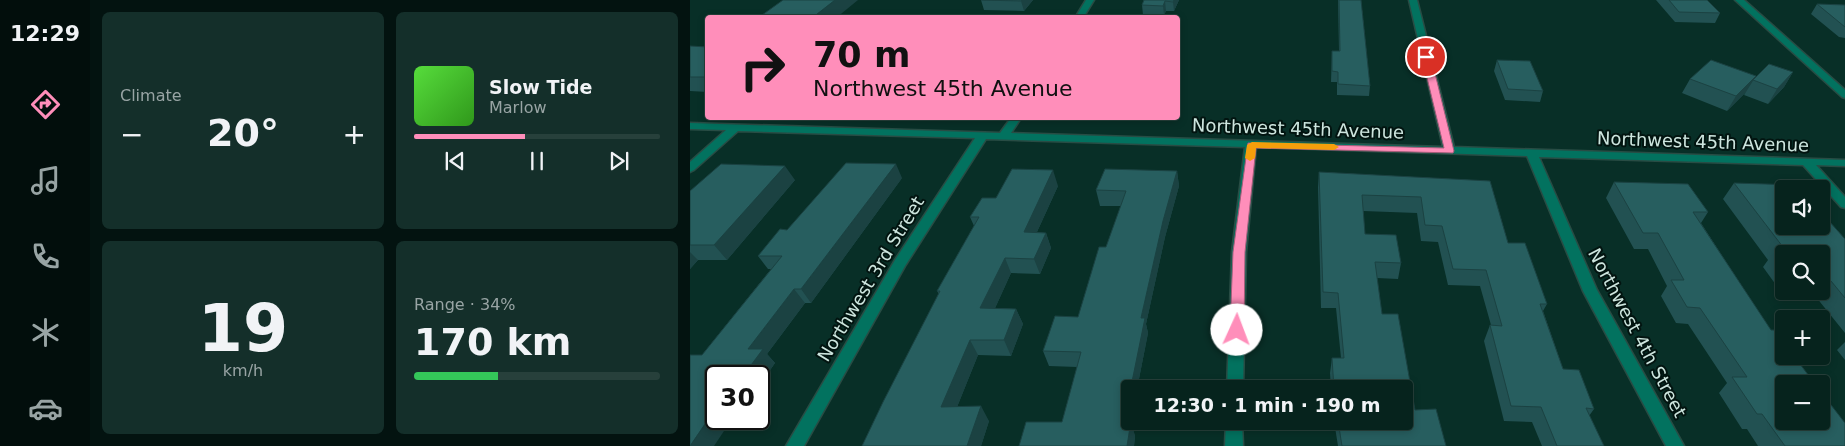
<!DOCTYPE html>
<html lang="en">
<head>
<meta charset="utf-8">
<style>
	:root { --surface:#06231d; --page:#142f2a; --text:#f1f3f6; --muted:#98a4a4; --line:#27403b; --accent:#ff8eba }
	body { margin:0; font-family:"DejaVu Sans",sans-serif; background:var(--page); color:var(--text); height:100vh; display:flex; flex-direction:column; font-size:19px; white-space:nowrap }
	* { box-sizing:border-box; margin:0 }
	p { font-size:16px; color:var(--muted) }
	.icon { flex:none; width:28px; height:28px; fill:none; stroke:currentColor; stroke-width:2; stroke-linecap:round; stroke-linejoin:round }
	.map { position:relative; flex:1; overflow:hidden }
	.sheet { display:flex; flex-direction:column; gap:12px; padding:12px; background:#031310; width:600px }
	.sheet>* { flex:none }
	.guide { position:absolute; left:15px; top:15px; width:475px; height:105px; border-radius:5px; box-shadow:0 2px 8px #0003,0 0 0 1px var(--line); background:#ff8eba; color:#111; overflow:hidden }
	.controls { position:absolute; left:1085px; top:180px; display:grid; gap:10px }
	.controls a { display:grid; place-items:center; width:55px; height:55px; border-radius:5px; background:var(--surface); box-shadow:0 2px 8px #0003,0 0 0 1px var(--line); font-size:25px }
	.speed { position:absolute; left:15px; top:365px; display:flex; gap:10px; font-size:25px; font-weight:700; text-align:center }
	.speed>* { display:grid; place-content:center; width:65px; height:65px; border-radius:50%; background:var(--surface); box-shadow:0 2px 8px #0003,0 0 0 1px var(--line); line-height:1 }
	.speed .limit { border:2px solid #111; border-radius:8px; background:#fff; color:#111 }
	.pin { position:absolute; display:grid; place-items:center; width:42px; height:42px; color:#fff; margin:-21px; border:2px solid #fff; border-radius:50%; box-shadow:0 1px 5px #0007 }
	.me { position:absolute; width:55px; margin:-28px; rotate:2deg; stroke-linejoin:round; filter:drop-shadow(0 0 4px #0008) }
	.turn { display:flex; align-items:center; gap:18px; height:105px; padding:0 25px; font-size:22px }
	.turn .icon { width:65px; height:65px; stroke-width:2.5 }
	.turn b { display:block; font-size:35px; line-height:42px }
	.big { font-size:38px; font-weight:600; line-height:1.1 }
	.sheet .widget { flex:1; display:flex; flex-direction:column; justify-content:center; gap:8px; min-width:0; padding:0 18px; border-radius:8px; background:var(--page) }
	.sheet .dial { align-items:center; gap:0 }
	.dial b { font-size:65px; line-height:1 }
	.song { display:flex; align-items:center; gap:15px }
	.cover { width:60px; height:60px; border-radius:8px; background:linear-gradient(135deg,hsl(110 70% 55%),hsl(110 70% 35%)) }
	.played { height:5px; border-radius:2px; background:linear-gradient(90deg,var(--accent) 45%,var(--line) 45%) }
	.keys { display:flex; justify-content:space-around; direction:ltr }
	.heat { display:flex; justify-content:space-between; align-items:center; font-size:28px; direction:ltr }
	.charge { height:8px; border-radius:4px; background:linear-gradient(90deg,#34c759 34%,var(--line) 0) }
	.sheet .tiles { flex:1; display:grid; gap:12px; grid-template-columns:repeat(2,1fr) }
	.trip { position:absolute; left:431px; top:380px; width:292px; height:50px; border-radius:5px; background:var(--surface); box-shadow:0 2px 8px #0003,0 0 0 1px var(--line); font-weight:600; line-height:50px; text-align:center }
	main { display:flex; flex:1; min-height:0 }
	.tabs { display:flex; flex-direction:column; width:90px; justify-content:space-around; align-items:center; background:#020e0c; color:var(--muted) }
	.tabs .icon { width:35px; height:35px }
	.tabs .current { color:var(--accent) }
	.tabs b { font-size:22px; color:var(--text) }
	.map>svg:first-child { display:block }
</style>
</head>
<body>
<main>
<nav class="tabs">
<b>12:29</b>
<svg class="icon current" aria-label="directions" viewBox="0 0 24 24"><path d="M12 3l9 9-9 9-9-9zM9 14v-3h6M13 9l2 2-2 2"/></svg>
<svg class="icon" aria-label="music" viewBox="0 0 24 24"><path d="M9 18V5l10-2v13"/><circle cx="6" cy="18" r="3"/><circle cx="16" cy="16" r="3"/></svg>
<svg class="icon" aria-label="phone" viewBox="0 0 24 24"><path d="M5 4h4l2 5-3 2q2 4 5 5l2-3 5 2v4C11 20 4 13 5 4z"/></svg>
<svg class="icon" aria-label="climate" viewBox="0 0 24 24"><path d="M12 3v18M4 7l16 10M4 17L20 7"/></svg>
<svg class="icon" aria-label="car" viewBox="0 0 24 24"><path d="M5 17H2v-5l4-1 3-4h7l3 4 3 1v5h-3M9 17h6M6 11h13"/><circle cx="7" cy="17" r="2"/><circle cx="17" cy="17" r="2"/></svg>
</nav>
<section class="sheet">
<div class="tiles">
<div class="widget"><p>Climate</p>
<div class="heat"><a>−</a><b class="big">20°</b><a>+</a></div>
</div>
<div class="widget">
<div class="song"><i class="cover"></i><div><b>Slow Tide</b><p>Marlow</p></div></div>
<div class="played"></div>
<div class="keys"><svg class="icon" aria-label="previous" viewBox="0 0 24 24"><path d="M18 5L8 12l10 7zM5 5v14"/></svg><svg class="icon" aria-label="pause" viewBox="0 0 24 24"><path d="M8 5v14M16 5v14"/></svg><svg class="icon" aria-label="next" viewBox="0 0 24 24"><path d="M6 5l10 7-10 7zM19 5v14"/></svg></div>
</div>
<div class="widget dial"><b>19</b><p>km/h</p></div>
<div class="widget"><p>Range · 34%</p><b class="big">170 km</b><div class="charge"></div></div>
</div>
</section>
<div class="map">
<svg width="1155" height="446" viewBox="0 0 1155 446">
	<rect width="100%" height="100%" fill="#082f27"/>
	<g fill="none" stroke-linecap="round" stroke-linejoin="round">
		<g stroke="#284c44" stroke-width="3">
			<path id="street" d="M 396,0 L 404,0 L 393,18 L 385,18 Z
				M 719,0 L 727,0 L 764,147 L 1155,160 L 1155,166 L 1126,165 L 1155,197 L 1155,208 L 1151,207 L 1113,165 L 849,157 L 907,290 L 994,446 L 976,446 L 893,291 L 837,156 L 566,147 L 556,252 L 553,389 L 537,389 L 542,252 L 555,147 L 296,139 L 215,266 L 114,446 L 96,446 L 205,260 L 285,138 L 48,131 L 4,170 L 0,172 L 0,162 L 36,130 L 0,129 L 0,123 L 310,133 L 321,118 L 331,118 L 321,133 L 753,147 Z
				M 1045,0 L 1054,0 L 1155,90 L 1155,98 L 1152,97 Z
				M 536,421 L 552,421 L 553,446 L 535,446 Z"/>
		</g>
		<use href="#street" fill="#02725f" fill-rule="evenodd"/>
	</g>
	<path fill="#225152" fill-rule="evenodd" d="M 291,0 L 343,0 L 334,11 L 294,10 Z
		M 454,0 L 489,0 L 484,11 L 476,11 L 474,15 L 453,15 L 452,5 Z
		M 648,0 L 671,0 L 680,86 L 679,96 L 647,95 L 647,82 L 641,82 L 642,51 L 649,51 Z
		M 966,0 L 1017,0 L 1030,13 L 1025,23 L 985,22 Z
		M 1127,4 L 1155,5 L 1155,38 L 1149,37 L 1121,14 Z
		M 0,46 L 18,47 L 18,92 L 0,91 Z
		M 807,60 L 853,91 L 850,102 L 815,100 L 804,71 Z
		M 1103,72 L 1094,87 L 1078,104 L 1054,95 L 1056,92 L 1037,111 L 992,93 L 1000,79 L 1066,76 L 1065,78 Z
		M 487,171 L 489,186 L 475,237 L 456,324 L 458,333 L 447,389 L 440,389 L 440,421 L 445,436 L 444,446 L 329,446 L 372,422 L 387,367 L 359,366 L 353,351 L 388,317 L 416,247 L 431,206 L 410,206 L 406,190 Z
		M 629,172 L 800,181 L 818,243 L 857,304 L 853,311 L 873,369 L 904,409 L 899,416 L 914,446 L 852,446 L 842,422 L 814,421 L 794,341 L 800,325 L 801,325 L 790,286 L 758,285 L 748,242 L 731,241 L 727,213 L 673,211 L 675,234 L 711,263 L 708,279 L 687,278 L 692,314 L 725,410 L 756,446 L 648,446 L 644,421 L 715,421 L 715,389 L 641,389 L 640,373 L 642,358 L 651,358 L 646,308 L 631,308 L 628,187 Z
		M 212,178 L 121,303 L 115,303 L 77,354 L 85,363 L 69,386 L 69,376 L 12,355 L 81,269 L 78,269 L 68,256 Z
		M 105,180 L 37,260 L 8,260 L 0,269 L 0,191 Z
		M 924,182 L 1018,212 L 1011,223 L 1155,446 L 1068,446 L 1057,429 L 1052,429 L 1029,393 L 1037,383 L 998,324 L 986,323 L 971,296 L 977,286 L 958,249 L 944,249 L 916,198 Z
		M 1044,183 L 1155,239 L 1155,333 L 1126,297 L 1094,296 L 1073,267 L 1078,260 L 1033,199 ZM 1094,254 L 1131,254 L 1131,291 L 1094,291 Z
		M 368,186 L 347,232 L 356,233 L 361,248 L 350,274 L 321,273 L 305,308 L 326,309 L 333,324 L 321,356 L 288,355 L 267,407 L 299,421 L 291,446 L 172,446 L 249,294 L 247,291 L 284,226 L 280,217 L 306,198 Z
		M 1155,342 L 1155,360 L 1147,350 Z"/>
	<path fill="#1b4242" d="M 145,0 L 168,0 L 146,18 L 122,18 Z
		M 332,0 L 343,0 L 334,11 L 331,1 Z
		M 484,0 L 489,0 L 484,11 L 483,2 Z
		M 475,1 L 476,11 L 474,15 L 473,6 Z
		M 1103,72 L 1094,87 L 1078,104 L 1087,89 Z
		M 1066,76 L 1056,92 L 1037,111 L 1046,96 Z
		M 206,164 L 212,178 L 121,303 L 111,289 Z
		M 95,166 L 105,180 L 37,260 L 24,245 Z
		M 363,170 L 368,186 L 340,247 L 334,232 Z
		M 487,171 L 489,186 L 475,237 L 456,324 L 458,333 L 447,389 L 440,389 L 451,318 L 473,221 Z
		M 356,233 L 361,248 L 350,274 L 344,259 Z
		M 0,252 L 8,260 L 0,269 Z
		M 315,258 L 321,273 L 298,324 L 290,308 Z
		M 104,289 L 115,303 L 77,354 L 85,363 L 69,386 L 69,376 L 53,376 L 58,349 Z
		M 326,309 L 333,324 L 321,356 L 314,340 Z
		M 280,340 L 288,355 L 261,422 L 251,407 Z
		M 440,391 L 440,421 L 434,421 Z
		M 291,406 L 299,421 L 291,446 L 277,446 Z
		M 26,408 L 26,419 L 42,419 L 24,446 L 0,446 Z
		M 441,421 L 445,436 L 444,446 L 437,446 Z"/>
	<path fill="#275e5f" stroke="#1b4242" d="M 93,0 L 145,0 L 122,18 L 68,18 Z
		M 291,0 L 332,0 L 331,1 Z
		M 454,0 L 484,0 L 483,2 L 475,1 L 473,6 L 452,5 Z
		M 649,0 L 671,0 L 680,86 L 648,84 L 648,72 L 642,71 L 642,51 L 650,51 Z
		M 979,0 L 1017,0 L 1030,13 L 989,12 Z
		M 1127,4 L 1155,5 L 1155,27 Z
		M 0,46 L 18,47 L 18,77 L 0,77 Z
		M 807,60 L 840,61 L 853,91 L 818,89 Z
		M 1021,60 L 1066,76 L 1046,96 L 1000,79 Z
		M 1079,64 L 1103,72 L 1087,89 L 1063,80 Z
		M 156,163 L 206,164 L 111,289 L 104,289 L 58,349 L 73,349 L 53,376 L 26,376 L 26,408 L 0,446 L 0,355 L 12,355 L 92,256 L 68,256 L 90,229 L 97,230 Z
		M 31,164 L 95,166 L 24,245 L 0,245 L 0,191 Z
		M 322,169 L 363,170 L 334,232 L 356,233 L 344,259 L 315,258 L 290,308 L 326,309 L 314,340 L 280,340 L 251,407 L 291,406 L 277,446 L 172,446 L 193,402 L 250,291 L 247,291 L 289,217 L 280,217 L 292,198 L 306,198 Z
		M 415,169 L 487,171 L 473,221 L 451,318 L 455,318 L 434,421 L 441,421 L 437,446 L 329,446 L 336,422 L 372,422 L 391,352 L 353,351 L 365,316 L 388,317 L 409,247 L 416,247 L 436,191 L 406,190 Z
		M 629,172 L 800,181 L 818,243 L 835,243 L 857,304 L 850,304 L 873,369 L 889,370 L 904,409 L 896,408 L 914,446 L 867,446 L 851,407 L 821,406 L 800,325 L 812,326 L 796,270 L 763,269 L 752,226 L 735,225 L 731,197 L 672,195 L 675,234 L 706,235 L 711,263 L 685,262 L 692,314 L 708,314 L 725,410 L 746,409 L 756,446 L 652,446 L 648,421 L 715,421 L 715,389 L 644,389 L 642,358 L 654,358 L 648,293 L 633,292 Z
		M 924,182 L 998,184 L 1018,212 L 1003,212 L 1081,330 L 1084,330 L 1094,343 L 1094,356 L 1104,356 L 1125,384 L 1094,384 L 1094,421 L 1131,421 L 1131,392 L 1155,423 L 1155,446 L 1095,446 L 1072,414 L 1067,414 L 1042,377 L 1057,377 L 1010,308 L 997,307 L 981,280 L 994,280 L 968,233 L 953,233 Z
		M 1044,183 L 1107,185 L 1110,189 L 1094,189 L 1094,226 L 1131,226 L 1131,212 L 1155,239 L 1155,298 L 1141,281 L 1131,280 L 1131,254 L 1094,254 L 1094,262 L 1085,251 L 1096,251 Z"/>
	<path fill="#ff8eba" stroke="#a65c79" d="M 736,54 L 741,57 L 764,151 L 763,153 L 566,148 L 555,252 L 554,330 L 552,334 L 547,336 L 542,334 L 540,330 L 543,252 L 558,143 L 754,148 L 732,57 Z"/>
	<path fill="#f59e0b" d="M 562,142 L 644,144 L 649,147 L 644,150 L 566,148 L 565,158 L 560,161 L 555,158 L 557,145 Z"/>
	<g text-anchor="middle" stroke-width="4" stroke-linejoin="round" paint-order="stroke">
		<g font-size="18" fill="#cde5de" stroke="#021410">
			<text transform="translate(608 129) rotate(2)" y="6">Northwest 45th Avenue</text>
			<text transform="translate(1013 142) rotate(2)" y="6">Northwest 45th Avenue</text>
			<text transform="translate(181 279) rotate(-59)" y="6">Northwest 3rd Street</text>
			<text transform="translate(947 333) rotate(62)" y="6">Northwest 4th Street</text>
		</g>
	</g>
</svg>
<div class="controls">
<a><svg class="icon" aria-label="sound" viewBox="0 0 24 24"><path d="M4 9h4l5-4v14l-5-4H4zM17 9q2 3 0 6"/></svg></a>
<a><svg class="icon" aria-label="search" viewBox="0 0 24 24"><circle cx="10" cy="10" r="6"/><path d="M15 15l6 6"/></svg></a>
<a>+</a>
<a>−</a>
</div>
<div class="speed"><div class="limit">30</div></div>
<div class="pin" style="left:736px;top:57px;background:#d93025"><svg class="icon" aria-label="arrive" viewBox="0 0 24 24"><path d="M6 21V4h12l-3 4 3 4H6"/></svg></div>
<svg class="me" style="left:547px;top:330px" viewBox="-20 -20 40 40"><circle r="19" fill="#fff"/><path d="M0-13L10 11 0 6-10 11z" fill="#ff8eba"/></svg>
<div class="trip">12:30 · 1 min · 190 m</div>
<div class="guide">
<div class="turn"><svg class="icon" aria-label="right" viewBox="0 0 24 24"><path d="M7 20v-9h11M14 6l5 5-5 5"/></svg><div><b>70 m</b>Northwest 45th Avenue</div></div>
</div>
</div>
</main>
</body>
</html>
